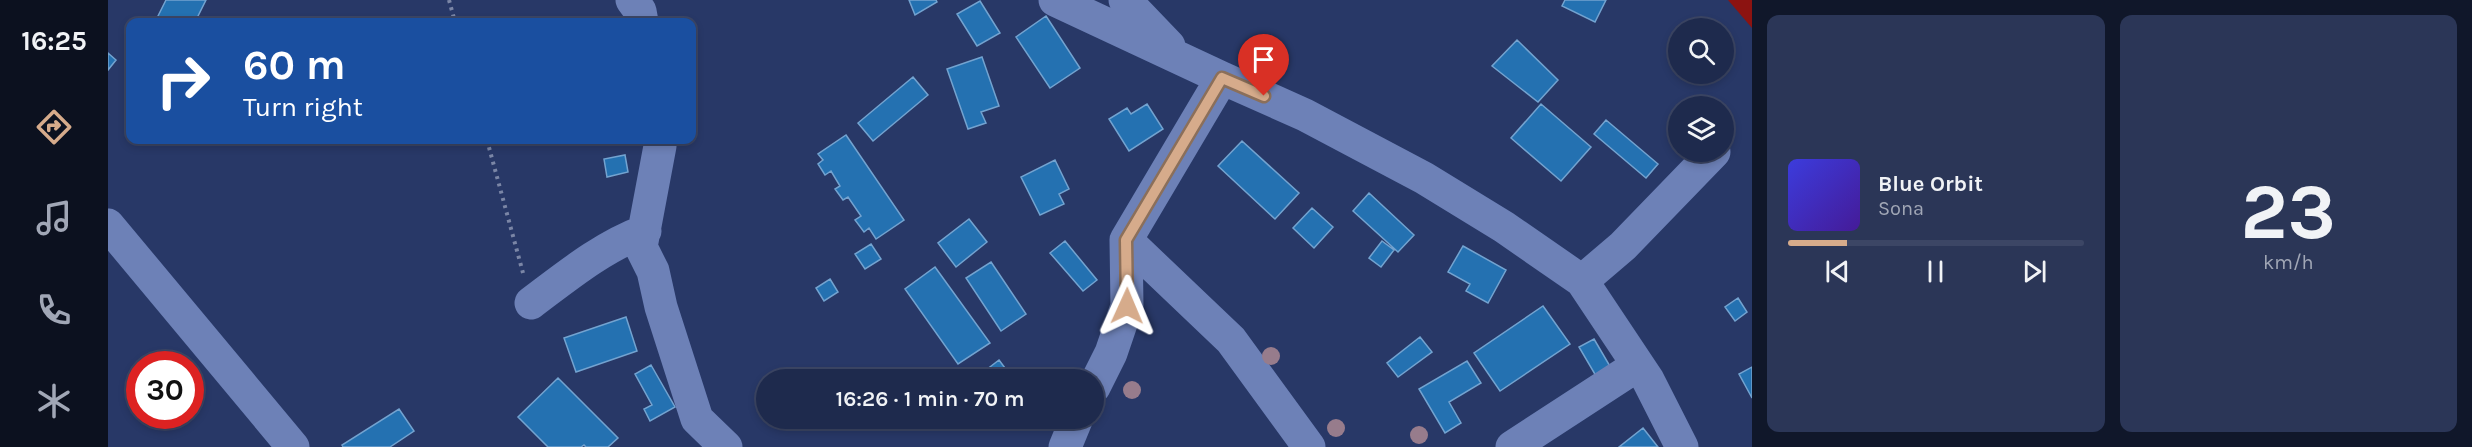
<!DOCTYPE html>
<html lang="en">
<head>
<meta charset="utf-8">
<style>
	:root { --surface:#1e2a4d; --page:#2b3657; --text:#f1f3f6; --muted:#a1a7b6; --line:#3c4665; --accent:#d6ab8b }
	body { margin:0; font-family:Karla,sans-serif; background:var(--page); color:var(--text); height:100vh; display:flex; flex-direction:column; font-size:22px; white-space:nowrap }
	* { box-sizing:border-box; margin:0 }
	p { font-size:20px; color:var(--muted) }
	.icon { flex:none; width:33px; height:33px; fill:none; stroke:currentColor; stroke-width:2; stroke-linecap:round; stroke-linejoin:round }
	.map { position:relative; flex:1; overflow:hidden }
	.side { display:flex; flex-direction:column; gap:15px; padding:15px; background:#10172a; width:720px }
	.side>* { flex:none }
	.top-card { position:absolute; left:18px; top:18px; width:570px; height:126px; border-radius:12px; box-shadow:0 3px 9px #0003,0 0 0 2px var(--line); background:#1a4fa0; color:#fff; overflow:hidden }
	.fabs { position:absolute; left:1560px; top:18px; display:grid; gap:12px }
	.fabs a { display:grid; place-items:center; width:66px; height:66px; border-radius:50%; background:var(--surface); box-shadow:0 3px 9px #0003,0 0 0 2px var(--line); font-size:30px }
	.speed { position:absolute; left:18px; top:351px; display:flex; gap:12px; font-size:30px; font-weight:700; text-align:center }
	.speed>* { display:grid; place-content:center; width:78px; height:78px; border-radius:50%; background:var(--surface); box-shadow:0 3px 9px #0003,0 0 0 2px var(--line); line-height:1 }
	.speed .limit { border:9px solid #d22; background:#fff; color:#111 }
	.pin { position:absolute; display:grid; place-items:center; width:51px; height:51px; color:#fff; margin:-62px -26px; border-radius:50% 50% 50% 0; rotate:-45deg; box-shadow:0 0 6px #0007 }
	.pin .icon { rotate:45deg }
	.me { position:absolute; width:66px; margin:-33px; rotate:1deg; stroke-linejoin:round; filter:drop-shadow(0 0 4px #0008) }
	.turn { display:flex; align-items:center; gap:21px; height:126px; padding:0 18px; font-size:27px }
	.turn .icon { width:78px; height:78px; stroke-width:2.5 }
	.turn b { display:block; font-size:42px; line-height:51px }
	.side .widget { flex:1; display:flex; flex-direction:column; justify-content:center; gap:9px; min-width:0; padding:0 21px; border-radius:12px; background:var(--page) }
	.side .dial { align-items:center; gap:0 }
	.dial b { font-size:78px; line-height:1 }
	.song { display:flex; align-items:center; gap:18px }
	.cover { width:72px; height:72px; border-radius:9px; background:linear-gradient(135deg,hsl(240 70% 55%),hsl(260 70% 35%)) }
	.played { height:6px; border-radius:3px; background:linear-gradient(90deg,var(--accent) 20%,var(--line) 20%) }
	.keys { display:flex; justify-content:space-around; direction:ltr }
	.side .tiles { flex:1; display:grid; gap:15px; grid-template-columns:repeat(2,1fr) }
	.trip { position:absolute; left:648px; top:369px; width:348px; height:60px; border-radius:30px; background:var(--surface); box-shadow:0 3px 9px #0003,0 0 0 2px var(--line); font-weight:600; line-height:60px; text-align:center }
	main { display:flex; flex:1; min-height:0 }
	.menu { display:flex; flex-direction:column; width:108px; justify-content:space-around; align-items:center; background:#0c111f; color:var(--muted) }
	.menu .icon { width:42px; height:42px }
	.menu .on { color:var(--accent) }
	.menu b { font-size:27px; color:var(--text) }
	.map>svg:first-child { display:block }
</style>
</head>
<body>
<main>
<nav class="menu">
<b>16:25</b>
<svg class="icon on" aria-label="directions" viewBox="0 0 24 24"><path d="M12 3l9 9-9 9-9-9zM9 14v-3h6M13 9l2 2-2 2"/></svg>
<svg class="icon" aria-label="music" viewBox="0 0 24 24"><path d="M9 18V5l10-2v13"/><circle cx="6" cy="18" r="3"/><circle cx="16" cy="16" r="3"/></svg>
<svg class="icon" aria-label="phone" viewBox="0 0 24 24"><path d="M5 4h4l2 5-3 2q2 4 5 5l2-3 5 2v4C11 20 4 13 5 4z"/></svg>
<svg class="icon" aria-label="climate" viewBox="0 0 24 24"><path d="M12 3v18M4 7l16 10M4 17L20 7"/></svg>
</nav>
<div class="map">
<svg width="1644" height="447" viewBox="0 0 1644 447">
	<rect width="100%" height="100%" fill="#283867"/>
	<path fill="#8c1311" d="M 1620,0 L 1644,0 L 1644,28 Z"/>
	<path fill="#2471b1" stroke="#73a3d0" stroke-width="1.5" d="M 58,0 L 98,0 L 87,22 L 51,22 L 53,19 L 49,18 Z
		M 801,0 L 828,0 L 829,2 L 807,15 Z
		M 1457,0 L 1498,0 L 1487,22 L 1454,6 Z
		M 872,1 L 892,33 L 869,46 L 849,14 Z
		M 938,16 L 972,68 L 942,88 L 908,37 Z
		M 1409,40 L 1450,80 L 1430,102 L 1384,66 Z
		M 0,53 L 8,60 L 0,70 Z
		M 874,57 L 891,106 L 873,112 L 878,123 L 860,129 L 839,69 Z
		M 805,77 L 820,95 L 765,141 L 750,123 Z
		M 1039,104 L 1055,129 L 1021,151 L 1001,119 L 1019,108 L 1023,114 Z
		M 1433,104 L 1483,147 L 1453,181 L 1403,138 Z
		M 1498,120 L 1550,164 L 1538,178 L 1486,134 Z
		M 738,135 L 796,220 L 768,239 L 761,228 L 756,232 L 747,220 L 753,216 L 740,197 L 735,200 L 727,189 L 732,186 L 723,171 L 717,175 L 710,164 L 715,160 L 710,154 Z
		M 1134,141 L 1191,193 L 1167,219 L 1110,166 Z
		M 517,155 L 520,172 L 499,177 L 496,159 Z
		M 947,160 L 961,189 L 951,194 L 956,204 L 932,215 L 913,177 Z
		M 1261,193 L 1306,235 L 1290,252 L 1245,211 Z
		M 1204,208 L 1225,227 L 1206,248 L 1185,228 Z
		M 861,219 L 879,242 L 848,267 L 830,243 Z
		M 957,241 L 989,280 L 975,291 L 942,253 Z
		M 1274,241 L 1286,250 L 1273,267 L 1261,258 Z
		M 763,244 L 773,259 L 757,269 L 747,254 Z
		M 1355,246 L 1398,270 L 1380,303 L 1358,291 L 1362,284 L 1340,272 Z
		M 883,262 L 918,314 L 893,331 L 858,278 Z
		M 827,267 L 882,343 L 850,364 L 797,289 Z
		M 722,279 L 730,292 L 716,301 L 708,288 Z
		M 1630,298 L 1639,312 L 1627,321 L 1617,307 Z
		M 1435,306 L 1462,344 L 1392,391 L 1366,353 Z
		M 518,317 L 529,351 L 468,372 L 456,338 Z
		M 1312,337 L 1324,352 L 1290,377 L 1279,363 Z
		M 1486,339 L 1503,368 L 1488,376 L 1471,347 Z
		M 891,360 L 906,380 L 865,380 Z
		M 1359,361 L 1373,383 L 1341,402 L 1353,423 L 1337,433 L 1311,389 Z
		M 543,365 L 567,407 L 542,421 L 536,409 L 544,405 L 527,374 Z
		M 1644,367 L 1644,398 L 1631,374 Z
		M 450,378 L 510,438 L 500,447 L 478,447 L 476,445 L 473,447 L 440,447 L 410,417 Z
		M 291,409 L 306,431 L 282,447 L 235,447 L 234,445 Z
		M 1535,428 L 1550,447 L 1511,447 Z"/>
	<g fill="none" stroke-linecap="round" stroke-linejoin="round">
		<path stroke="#7b86a6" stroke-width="4" stroke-dasharray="3 4.5" stroke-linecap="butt" d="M 341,0 L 347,22
			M 379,140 L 415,273"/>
		<path stroke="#6d81b7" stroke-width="33" d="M 524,0 L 532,11 L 534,22
			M 947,0 L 1114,78 L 1197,115 L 1316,178 L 1396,227 L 1474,281 L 1540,380 L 1574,447
			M 1017,0 L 1061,46
			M 1114,78 L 1018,240 L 1123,340 L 1201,447
			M 551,140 L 552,146 L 533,247 L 545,271 L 553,307 L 589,419 L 618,447
			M 0,225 L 185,447
			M 1474,281 L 1515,246 L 1606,152
			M 423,303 C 459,276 494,247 537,231
			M 986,387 L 1003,353 L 1019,306 L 1018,240
			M 957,447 L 969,418
			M 1404,447 L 1530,365"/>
	</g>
	<g fill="#977c8c">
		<circle cx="1163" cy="356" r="9"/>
		<circle cx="1024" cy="390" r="9"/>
		<circle cx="1228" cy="428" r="9"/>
		<circle cx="1311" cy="435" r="9"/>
	</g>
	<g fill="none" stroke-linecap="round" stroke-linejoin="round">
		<g stroke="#8b6f5a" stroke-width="15">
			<path id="route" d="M 1019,306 L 1018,240 L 1114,78 L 1156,96"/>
		</g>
		<use href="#route" stroke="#d6ab8b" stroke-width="10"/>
	</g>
</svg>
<div class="fabs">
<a><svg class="icon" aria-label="search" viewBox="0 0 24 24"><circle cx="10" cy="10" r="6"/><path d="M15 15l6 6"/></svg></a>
<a><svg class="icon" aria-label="layers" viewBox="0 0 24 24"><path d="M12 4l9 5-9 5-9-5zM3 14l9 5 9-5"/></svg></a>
</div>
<div class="speed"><div class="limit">30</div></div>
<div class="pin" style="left:1156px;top:96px;background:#d93025"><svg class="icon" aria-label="arrive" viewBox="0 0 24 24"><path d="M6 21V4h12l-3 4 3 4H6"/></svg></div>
<svg class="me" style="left:1019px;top:306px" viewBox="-20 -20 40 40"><path d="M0-17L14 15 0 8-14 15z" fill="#d6ab8b" stroke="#fff" stroke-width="4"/></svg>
<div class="trip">16:26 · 1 min · 70 m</div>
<div class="top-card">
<div class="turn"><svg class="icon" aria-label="right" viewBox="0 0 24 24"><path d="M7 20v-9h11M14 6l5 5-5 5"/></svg><div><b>60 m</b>Turn right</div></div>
</div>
</div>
<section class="side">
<div class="tiles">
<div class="widget">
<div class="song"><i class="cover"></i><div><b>Blue Orbit</b><p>Sona</p></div></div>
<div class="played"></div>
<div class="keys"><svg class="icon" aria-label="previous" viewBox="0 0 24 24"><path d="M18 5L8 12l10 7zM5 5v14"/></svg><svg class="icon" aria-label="pause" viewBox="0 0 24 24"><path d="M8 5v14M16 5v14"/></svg><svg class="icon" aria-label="next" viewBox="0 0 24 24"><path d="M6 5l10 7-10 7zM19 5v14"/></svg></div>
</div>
<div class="widget dial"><b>23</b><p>km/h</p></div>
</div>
</section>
</main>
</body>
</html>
